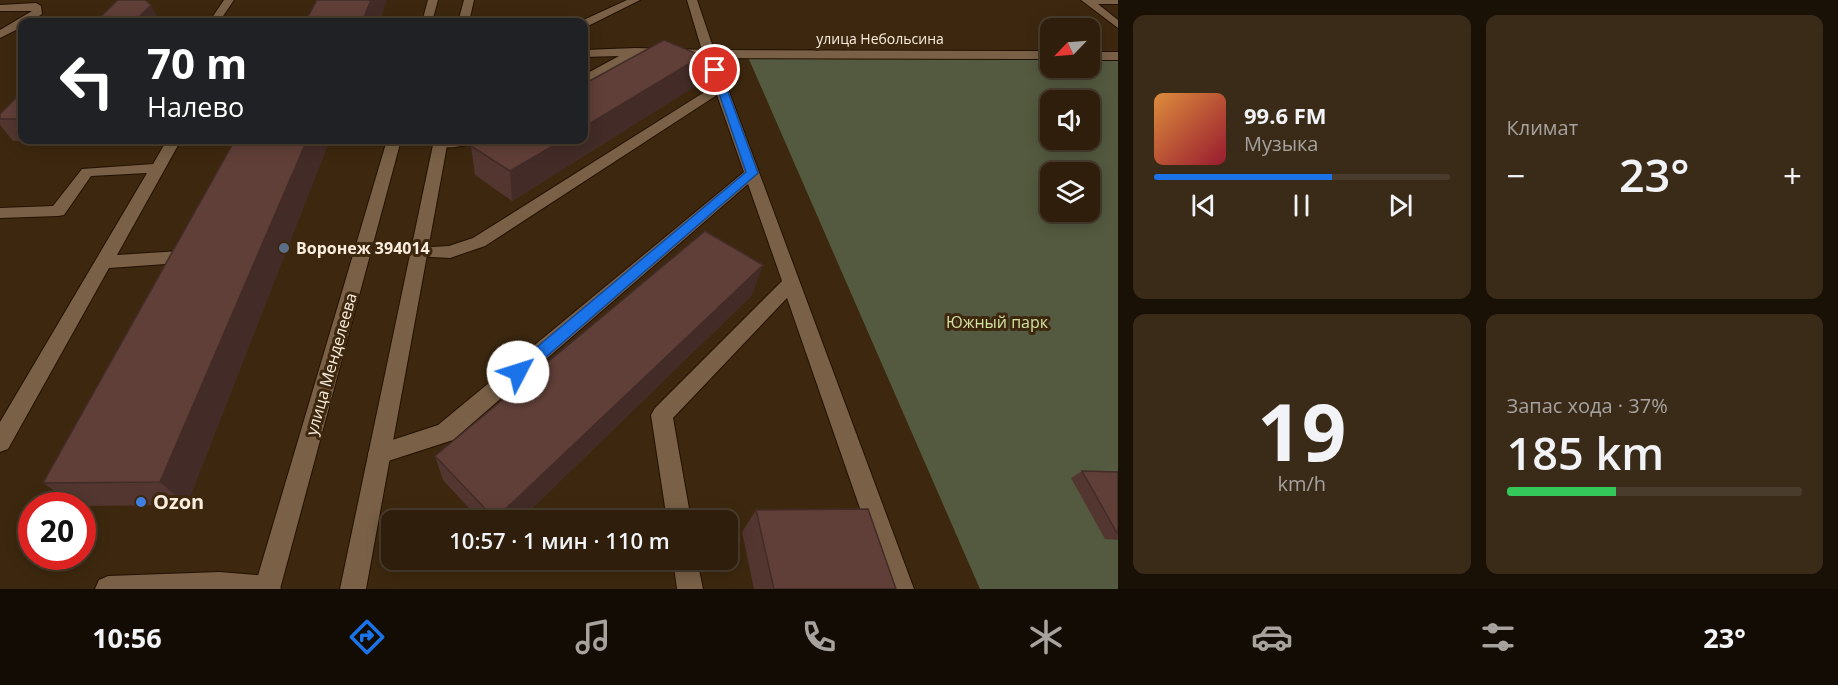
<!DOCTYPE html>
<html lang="ru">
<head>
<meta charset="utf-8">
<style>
	:root { --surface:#2e1e0b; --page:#3a2b19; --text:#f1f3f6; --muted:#a7a29d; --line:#493c2c; --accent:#1a73e8 }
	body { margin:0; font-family:"Open Sans",sans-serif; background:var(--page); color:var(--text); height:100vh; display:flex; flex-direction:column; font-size:22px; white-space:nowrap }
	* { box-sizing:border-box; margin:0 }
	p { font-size:20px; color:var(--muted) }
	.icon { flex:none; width:33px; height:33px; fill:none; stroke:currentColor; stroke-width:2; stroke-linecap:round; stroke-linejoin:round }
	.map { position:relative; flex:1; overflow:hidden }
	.details { display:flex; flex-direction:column; gap:15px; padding:15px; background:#191006; width:720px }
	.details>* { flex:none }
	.top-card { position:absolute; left:18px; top:18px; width:570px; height:126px; border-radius:12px; box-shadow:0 3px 15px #0003,0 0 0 2px var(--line); background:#202124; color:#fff; overflow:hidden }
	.needle { width:39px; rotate:245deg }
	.controls { position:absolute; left:1040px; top:18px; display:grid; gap:12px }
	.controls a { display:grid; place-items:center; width:60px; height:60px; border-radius:12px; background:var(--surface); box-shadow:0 3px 15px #0003,0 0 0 2px var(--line); font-size:30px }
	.speed { position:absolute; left:18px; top:492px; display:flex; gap:12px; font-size:30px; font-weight:700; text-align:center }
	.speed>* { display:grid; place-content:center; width:78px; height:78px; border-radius:50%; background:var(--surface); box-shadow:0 3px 15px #0003,0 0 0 2px var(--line); line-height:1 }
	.speed .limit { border:9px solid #d22; background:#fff; color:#111 }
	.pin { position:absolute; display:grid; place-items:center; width:51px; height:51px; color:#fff; margin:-26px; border:3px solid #fff; border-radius:50%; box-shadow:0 2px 6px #0007 }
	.me { position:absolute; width:66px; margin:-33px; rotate:50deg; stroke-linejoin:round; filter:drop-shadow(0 0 4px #0008) }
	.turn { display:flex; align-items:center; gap:21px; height:126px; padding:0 30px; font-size:27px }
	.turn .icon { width:78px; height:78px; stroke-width:2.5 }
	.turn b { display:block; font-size:42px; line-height:51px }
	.big { font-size:45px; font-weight:600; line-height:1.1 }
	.details .tile { flex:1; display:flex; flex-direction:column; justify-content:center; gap:9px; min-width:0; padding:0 21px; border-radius:12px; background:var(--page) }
	.details .dial { align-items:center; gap:0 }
	.dial b { font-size:78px; line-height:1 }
	.song { display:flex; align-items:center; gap:18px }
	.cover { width:72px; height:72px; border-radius:9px; background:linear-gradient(135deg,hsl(30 70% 55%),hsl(350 70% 35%)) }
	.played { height:6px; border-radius:3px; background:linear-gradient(90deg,var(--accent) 60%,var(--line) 60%) }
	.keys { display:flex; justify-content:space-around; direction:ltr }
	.heat { display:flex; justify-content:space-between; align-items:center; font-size:33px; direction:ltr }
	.charge { height:9px; border-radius:4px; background:linear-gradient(90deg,#34c759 37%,var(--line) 0) }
	.details .tiles { flex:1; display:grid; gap:15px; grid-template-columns:repeat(2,1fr) }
	.trip { position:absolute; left:381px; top:510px; width:357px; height:60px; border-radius:12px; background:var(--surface); box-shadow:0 3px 15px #0003,0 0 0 2px var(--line); font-weight:600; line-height:60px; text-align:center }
	.tabs { display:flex; height:96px; justify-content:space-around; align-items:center; background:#120c04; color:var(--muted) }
	.tabs .icon { width:42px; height:42px }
	.tabs .selected { color:var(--accent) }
	.tabs b { font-size:27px; color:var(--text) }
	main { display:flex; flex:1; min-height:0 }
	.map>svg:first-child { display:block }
</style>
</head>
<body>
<main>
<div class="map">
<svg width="1118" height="589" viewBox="0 0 1118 589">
	<rect width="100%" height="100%" fill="#3d280f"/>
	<path fill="#535a3f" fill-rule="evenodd" d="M 748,57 L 1050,58 L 1050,68 L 1089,68 L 1089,58 L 1118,58 L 1118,589 L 980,589 ZM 1050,100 L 1089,100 L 1089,140 L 1050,140 ZM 1050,172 L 1089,172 L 1089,212 L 1050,212 Z"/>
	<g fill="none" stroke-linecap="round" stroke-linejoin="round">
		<g stroke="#241000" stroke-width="2">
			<path id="lane" d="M 224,0 L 234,0 L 219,22 L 209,22 Z
				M 627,0 L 640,0 L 588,26 L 584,27 L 584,22 L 579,22 Z
				M 1081,0 L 1118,0 L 1118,4 L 1098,4 L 1118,20 L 1118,28 Z
				M 36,3 L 41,6 L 42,14 L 30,22 L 22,22 L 22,27 L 0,38 L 0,30 L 32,11 L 0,11 L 0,5 Z
				M 635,48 L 709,50 L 715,54 L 914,589 L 888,589 L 787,298 L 673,418 L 691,520 L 667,520 L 651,415 L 655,408 L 782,281 L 748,184 L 453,440 L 379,464 L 371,461 L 368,454 L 371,447 L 438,425 L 744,172 L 717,95 L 485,246 L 450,258 L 413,256 L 411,252 L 413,248 L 449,246 L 473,238 L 714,86 L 704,57 L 637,56 L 584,84 L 584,75 L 619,56 L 584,57 L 584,50 Z
				M 167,140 L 181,140 L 117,255 L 180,251 L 186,253 L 189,257 L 186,261 L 180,263 L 109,268 L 8,449 L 0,452 L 0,422 L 147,173 L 91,176 L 64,215 L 58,216 L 0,218 L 0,208 L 53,206 L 82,169 L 153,164 Z
				M 436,140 L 476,140 C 468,147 446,149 436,146 L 434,143 Z
				M 673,560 L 697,560 L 703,589 L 677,589 Z
				M 220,572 L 268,576 L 277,580 L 281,589 L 95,589 L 99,580 L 108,576 Z"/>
		</g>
		<g stroke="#241000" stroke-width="2">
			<path id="street" d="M 687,0 L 697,0 L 714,50 L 1050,51 L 1050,59 L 709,58 L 703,54 Z
				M 1089,52 L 1118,52 L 1118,60 L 1089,60 Z"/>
		</g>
		<g stroke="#241000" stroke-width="2">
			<path id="secondary" d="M 428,0 L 438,0 L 432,22 L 422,22 Z
				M 464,0 L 474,0 L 469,22 L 458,22 Z
				M 387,140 L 401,140 L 280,589 L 254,589 Z
				M 434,140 L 448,140 L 366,589 L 340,589 Z"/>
		</g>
		<use href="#lane" fill="#796047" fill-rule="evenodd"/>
		<use href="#street" fill="#796047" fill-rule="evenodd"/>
		<use href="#secondary" fill="#796047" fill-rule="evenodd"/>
	</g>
	<path fill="#533630" d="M 697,85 L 512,201 L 475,175 L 471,146 Z
		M 22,92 L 22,140 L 61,140 L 60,141 L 13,141 L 0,125 L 0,114 Z
		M 235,140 L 187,505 L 77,506 L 43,483 Z
		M 752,295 L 520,520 L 480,520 L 443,480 L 435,456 Z
		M 1082,471 L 1118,472 L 1118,540 L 1105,539 L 1071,478 Z
		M 756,510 L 896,589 L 754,589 L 742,532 Z"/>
	<path fill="#432c27" d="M 371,0 L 387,0 L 379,22 L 362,22 Z
		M 151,5 L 160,22 L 134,22 Z
		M 702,56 L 697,85 L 512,201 L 510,171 L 563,140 L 584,140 L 584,127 Z
		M 307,140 L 330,140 L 187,505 L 160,482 Z
		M 763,265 L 752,295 L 520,520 L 495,520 L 495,519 Z"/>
	<path fill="#603f38" stroke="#432c27" stroke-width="1.5" d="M 118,0 L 145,0 L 151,5 L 134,22 L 95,22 Z
		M 317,0 L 371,0 L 362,22 L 305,22 Z
		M 664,40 L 702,56 L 584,127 L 584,84 Z
		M 22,92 L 22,119 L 0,119 L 0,114 Z
		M 235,140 L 307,140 L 160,482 L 43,483 Z
		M 482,140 L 563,140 L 510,171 L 471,146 Z
		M 705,231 L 763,265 L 495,519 L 435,456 Z
		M 1082,471 L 1118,472 L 1118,533 L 1117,533 Z
		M 868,509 L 896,589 L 774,589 L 756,510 Z"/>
	<path fill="#1a73e8" stroke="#114b97" stroke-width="1.5" d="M 715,67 L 720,70 L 758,173 L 523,377 L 518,379 L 512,377 L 510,372 L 512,368 L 746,172 L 711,70 Z"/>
	<circle fill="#5c6f8a" stroke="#3d280f" stroke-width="2" cx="284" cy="248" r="6"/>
	<circle fill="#3f7fe0" stroke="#3d280f" stroke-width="2" cx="141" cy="502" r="6"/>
	<g text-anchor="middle" stroke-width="6" stroke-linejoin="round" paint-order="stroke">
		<g font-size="14" fill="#fceedf" stroke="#3d280f">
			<text x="880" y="44">улица Небольсина</text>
		</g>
		<g font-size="16" font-weight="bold" fill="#fceedf" stroke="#3d280f" text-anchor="start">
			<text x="296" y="254">Воронеж 394014</text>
		</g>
		<g font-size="16" fill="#d2e2a2" stroke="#3d280f">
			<text x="997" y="328">Южный парк</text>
		</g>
		<g font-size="16" fill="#fceedf" stroke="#3d280f">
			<text transform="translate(331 364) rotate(-74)" y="6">улица Менделеева</text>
		</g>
		<g font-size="20" font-weight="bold" fill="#fceedf" stroke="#3d280f" text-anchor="start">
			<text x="153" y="509">Ozon</text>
		</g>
	</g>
</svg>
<div class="controls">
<a><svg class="needle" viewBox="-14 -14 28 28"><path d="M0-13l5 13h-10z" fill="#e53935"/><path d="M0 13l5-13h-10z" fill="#a7a29d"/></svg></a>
<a><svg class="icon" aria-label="sound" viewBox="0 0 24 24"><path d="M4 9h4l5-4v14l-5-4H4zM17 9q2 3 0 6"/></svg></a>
<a><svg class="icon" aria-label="layers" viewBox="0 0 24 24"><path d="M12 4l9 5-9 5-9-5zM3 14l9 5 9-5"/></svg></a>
</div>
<div class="speed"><div class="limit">20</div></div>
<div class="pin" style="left:715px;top:70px;background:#d93025"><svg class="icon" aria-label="arrive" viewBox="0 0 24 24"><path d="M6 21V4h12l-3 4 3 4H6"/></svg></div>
<svg class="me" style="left:518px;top:372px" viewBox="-20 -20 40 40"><circle r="19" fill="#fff"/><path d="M0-13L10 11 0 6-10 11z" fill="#1a73e8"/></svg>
<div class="trip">10:57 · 1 мин · 110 m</div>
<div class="top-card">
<div class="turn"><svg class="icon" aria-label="left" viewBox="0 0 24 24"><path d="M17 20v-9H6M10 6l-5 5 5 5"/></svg><div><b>70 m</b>Налево</div></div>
</div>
</div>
<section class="details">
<div class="tiles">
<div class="tile">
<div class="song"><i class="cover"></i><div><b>99.6 FM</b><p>Музыка</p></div></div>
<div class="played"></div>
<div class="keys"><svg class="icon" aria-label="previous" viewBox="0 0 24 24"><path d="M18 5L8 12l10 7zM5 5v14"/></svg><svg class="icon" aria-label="pause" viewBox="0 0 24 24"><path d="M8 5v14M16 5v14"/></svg><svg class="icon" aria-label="next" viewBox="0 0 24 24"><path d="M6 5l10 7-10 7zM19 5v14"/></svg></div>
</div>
<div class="tile"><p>Климат</p>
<div class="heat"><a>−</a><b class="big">23°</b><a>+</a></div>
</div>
<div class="tile dial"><b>19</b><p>km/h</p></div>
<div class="tile"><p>Запас хода · 37%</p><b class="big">185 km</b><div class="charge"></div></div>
</div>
</section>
</main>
<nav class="tabs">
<b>10:56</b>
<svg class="icon selected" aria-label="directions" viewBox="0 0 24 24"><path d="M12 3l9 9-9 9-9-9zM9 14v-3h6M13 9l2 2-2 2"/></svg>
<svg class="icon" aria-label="music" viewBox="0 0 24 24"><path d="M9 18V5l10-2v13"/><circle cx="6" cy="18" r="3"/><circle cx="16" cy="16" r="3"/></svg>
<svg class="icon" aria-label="phone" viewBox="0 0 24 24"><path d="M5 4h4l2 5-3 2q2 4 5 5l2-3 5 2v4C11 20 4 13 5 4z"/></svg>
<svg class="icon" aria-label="climate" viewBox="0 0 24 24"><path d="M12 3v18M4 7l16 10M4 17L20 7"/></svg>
<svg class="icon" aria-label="car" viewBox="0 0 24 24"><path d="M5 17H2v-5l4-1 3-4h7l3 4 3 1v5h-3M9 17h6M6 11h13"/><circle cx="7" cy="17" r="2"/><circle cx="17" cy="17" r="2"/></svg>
<svg class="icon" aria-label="filters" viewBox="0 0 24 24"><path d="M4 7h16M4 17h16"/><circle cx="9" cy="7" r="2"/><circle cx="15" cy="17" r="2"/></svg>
<b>23°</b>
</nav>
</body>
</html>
